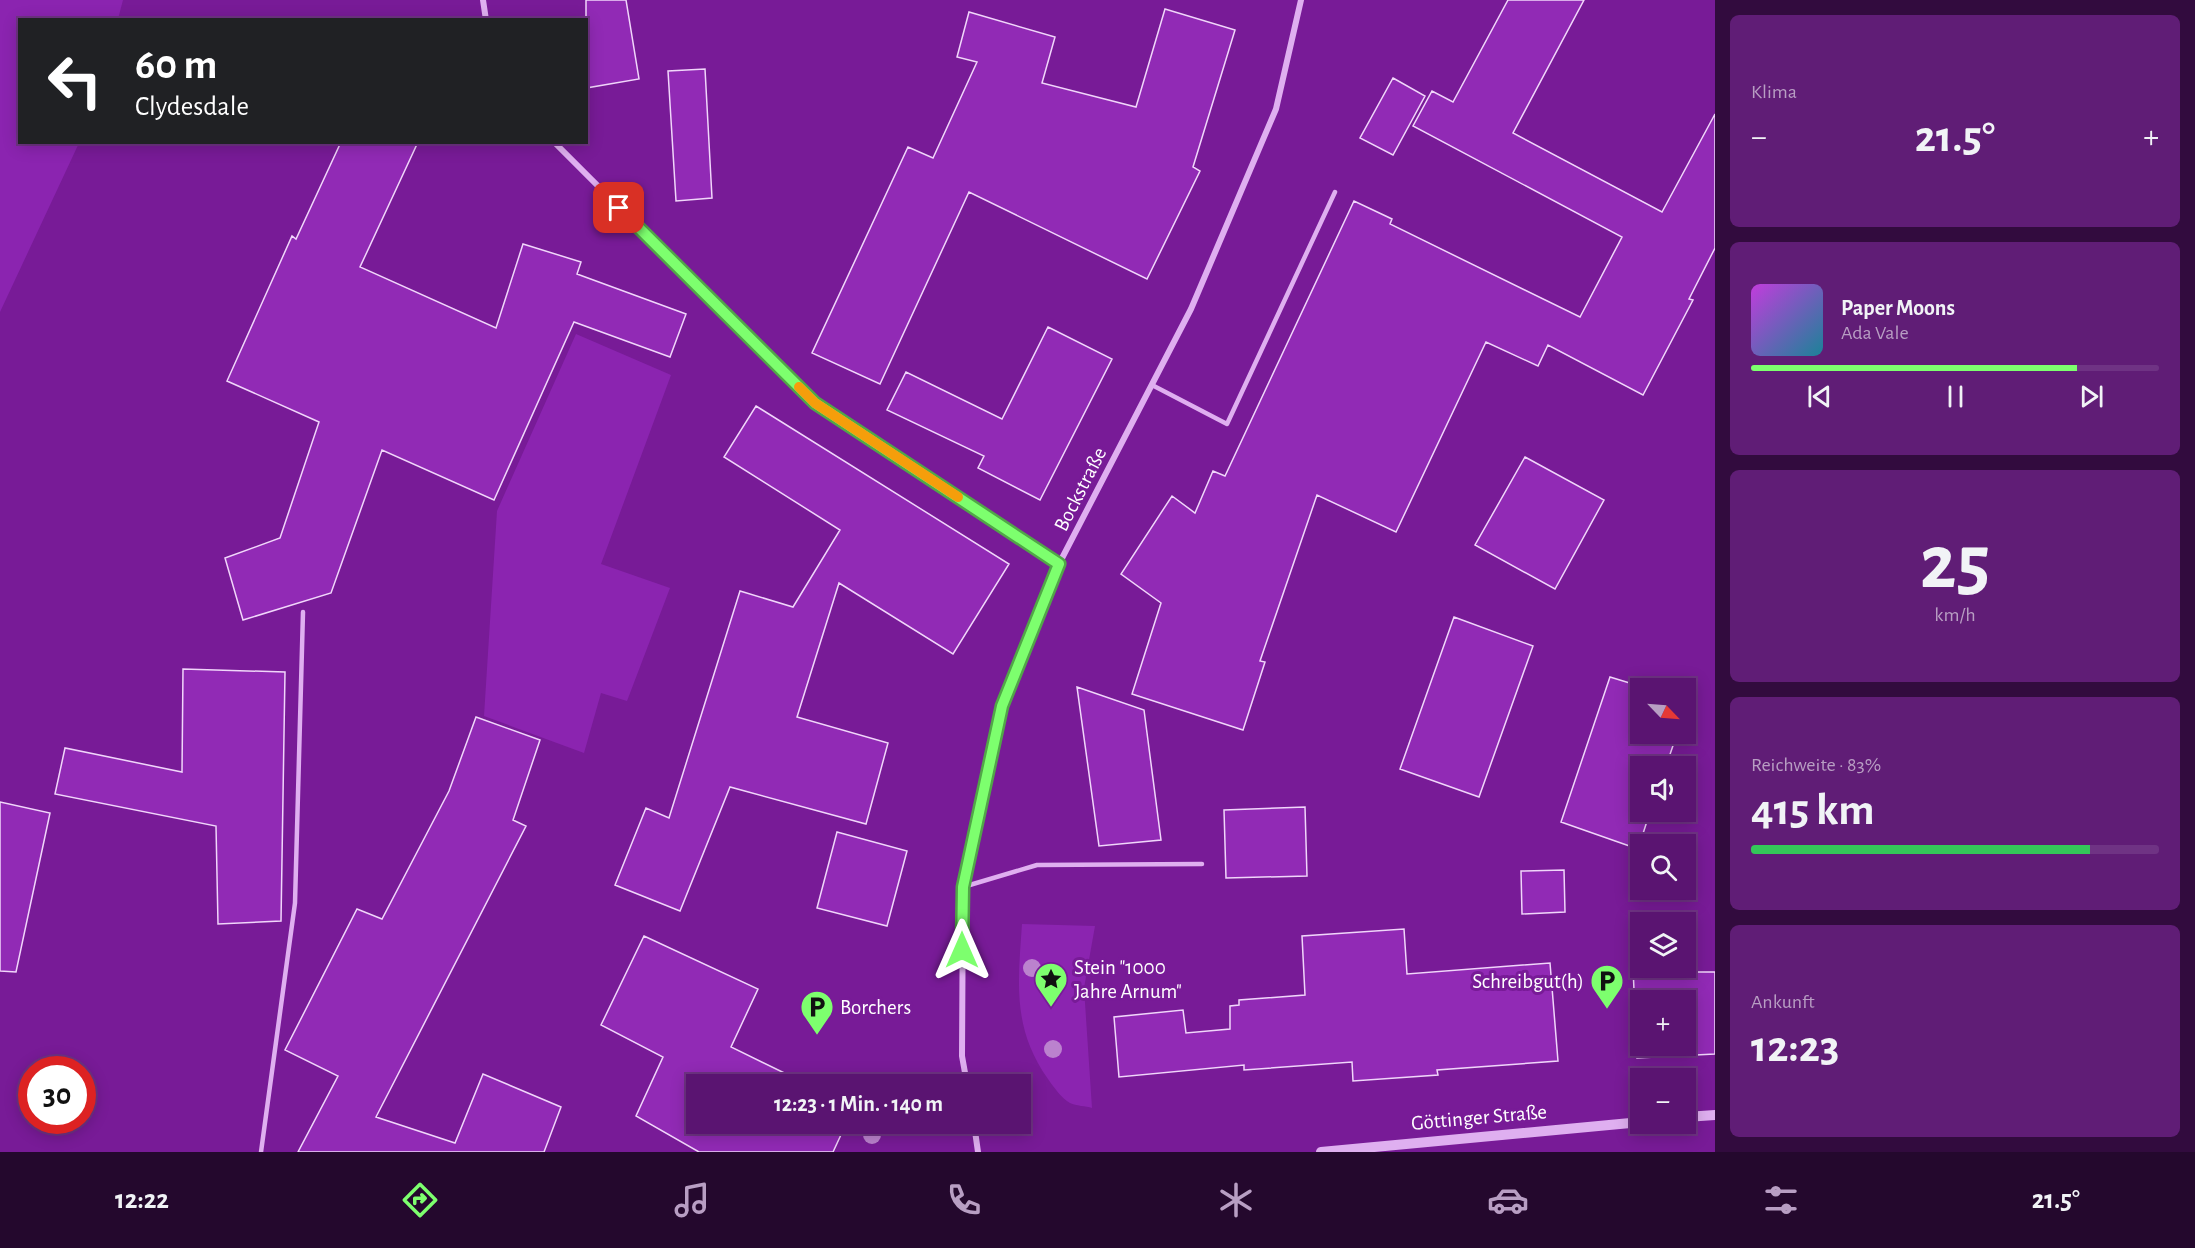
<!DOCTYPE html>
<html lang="de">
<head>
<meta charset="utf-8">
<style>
	:root { --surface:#5a1471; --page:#601d76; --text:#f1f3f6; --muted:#b89ec3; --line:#6f3384; --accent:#7dff6e }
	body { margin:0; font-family:"Alegreya Sans",sans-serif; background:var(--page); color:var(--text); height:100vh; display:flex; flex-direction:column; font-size:22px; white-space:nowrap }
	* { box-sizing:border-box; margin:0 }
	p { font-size:20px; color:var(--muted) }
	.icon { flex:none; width:33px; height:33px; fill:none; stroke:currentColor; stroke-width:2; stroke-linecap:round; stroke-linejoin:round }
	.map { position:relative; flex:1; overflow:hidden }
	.drawer { display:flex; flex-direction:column; gap:15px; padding:15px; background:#320b3e; width:480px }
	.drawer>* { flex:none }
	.banner { position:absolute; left:18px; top:18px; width:570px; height:126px; border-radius:0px; box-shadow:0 3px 15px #0003,0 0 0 2px var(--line); background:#202124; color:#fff; overflow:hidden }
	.needle { width:39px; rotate:115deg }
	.fabs { position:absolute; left:1630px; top:678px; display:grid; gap:12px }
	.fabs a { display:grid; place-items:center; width:66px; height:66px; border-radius:0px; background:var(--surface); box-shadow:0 3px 15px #0003,0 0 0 2px var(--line); font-size:30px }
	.speed { position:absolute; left:18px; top:1056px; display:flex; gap:12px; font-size:30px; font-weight:700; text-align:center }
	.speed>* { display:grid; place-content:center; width:78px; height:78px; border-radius:50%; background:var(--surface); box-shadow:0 3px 15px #0003,0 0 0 2px var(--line); line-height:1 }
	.speed .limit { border:9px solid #d22; background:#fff; color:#111 }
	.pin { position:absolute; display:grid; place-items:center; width:51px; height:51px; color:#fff; margin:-26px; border-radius:12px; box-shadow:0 3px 9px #0006 }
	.me { position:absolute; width:66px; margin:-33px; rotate:0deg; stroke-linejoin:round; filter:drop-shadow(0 0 4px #0008) }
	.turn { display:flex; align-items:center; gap:21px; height:126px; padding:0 18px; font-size:27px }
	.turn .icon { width:78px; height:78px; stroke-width:2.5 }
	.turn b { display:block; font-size:42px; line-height:51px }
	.big { font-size:45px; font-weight:700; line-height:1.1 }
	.drawer .widget { flex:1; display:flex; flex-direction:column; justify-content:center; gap:9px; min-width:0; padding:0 21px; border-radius:9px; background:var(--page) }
	.drawer .dial { align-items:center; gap:0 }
	.dial b { font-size:78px; line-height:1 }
	.song { display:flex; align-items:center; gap:18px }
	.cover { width:72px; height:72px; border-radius:9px; background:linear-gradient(135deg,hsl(290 70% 55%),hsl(190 70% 35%)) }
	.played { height:6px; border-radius:3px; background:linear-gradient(90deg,var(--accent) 80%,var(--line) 80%) }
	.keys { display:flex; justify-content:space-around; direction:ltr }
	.heat { display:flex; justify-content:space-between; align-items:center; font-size:33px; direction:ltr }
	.charge { height:9px; border-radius:4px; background:linear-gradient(90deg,#34c759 83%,var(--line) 0) }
	.trip { position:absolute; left:686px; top:1074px; width:345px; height:60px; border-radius:0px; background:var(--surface); box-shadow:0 3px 15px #0003,0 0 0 2px var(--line); font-weight:700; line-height:60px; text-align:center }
	.menu { display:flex; height:96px; justify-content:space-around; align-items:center; background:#24082d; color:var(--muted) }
	.menu .icon { width:42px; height:42px }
	.menu .selected { color:var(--accent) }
	.menu b { font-size:27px; color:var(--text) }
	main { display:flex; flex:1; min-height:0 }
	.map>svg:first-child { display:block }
</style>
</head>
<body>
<main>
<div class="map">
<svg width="1715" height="1152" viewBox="0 0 1715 1152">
	<rect width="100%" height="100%" fill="#781b97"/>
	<path fill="#8b24b0" d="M 0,0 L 123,0 L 118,19 L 20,20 L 20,142 L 79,143 L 0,312 Z
		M 576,334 L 671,375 L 601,564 L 670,588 L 627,701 L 601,693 L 584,753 L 484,716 L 497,511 Z
		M 1022,924 L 1095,926 L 1084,988 L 1092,1108 C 1086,1106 1076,1106 1070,1103 C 1062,1099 1053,1086 1048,1079 C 1012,1028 1018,983 1022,924 Z"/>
	<path fill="#912ab5" stroke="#f1d6fb" stroke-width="1.5" fill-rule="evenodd" d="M 586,0 L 626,0 L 639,79 L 586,88 Z
		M 1508,0 L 1584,0 L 1513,133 L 1662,212 L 1715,114 L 1715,248 L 1689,299 L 1693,300 L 1643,395 L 1548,345 L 1538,366 L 1486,342 L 1396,532 L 1317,495 L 1260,661 L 1265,662 L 1243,730 L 1132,694 L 1161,603 L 1121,574 L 1172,496 L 1195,513 L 1213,471 L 1225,476 L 1354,201 L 1392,219 L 1390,224 L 1580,317 L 1622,237 L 1413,126 L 1432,91 L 1453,102 Z
		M 1165,9 L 1235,30 L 1193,167 L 1200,171 L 1147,279 L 969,192 L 880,384 L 812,353 L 908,147 L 933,158 L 977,62 L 957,57 L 969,12 L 1055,37 L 1042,83 L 1136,107 Z
		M 705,69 L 712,198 L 676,201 L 668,71 Z
		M 1393,78 L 1425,96 L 1393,155 L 1360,138 Z
		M 341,142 L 418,142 L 360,267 L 496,328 L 523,244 L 581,262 L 577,274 L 686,314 L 670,357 L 574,322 L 494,500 L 382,450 L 331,593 L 243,620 L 225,558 L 280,538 L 319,422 L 227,381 L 292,236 L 296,239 Z
		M 1048,327 L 1112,359 L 1040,500 L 978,468 L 984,456 L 887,410 L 906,372 L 1002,419 Z
		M 756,406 L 1009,564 L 953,654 L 839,583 L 797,717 L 888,743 L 866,824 L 730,787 L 680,911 L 615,885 L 646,808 L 669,818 L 740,591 L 793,607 L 840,530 L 724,457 Z
		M 1525,457 L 1604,500 L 1555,589 L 1475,545 Z
		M 1454,617 L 1533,646 L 1479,797 L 1400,769 Z
		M 183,669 L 285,672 L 281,921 L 218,924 L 216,826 L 55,794 L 65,748 L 182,772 Z
		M 1610,677 L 1646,688 L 1641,688 L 1641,734 L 1677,734 L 1666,766 L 1641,766 L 1641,812 L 1650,812 L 1638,849 L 1561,822 Z
		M 1077,687 L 1144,710 L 1161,840 L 1099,846 Z
		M 476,717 L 540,740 L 513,820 L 526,826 L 376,1117 L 455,1143 L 483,1074 L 561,1107 L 544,1152 L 298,1152 L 338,1076 L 285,1050 L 357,909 L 382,919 L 449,791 Z
		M 0,802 L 50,813 L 16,972 L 0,971 Z
		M 1305,807 L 1307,876 L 1226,878 L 1224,810 Z
		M 837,832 L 907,851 L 887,926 L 817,908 Z
		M 1564,870 L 1565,912 L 1522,914 L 1521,871 Z
		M 1404,929 L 1407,974 L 1550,963 L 1558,1061 L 1437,1070 L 1438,1075 L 1353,1081 L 1352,1062 L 1244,1070 L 1244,1065 L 1119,1077 L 1114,1017 L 1183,1010 L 1186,1033 L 1230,1029 L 1230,1006 L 1239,1005 L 1239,1000 L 1305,995 L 1302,936 Z
		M 644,936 L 758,989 L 731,1047 L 807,1084 L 696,1084 L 696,1124 L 846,1124 L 833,1152 L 699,1152 L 636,1116 L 663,1057 L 601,1025 Z
		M 1686,942 L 1696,942 L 1697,972 L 1715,972 L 1715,1054 L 1637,1058 L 1632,945 L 1641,944 L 1641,968 L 1686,968 ZM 1641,1000 L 1686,1000 L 1686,1046 L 1641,1046 Z"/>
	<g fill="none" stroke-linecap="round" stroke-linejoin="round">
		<path stroke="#dfaff0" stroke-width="4.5" d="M 1152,385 L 1227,424 L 1335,192
			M 963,887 L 1037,865 L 1202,864
			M 261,1152 L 295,903 L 303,612"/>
		<path stroke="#dfaff0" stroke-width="6" d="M 483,0 L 486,20
			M 554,142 L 815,403 L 1059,564
			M 967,1084 L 962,1056 L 963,887 L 1002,707 L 1059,564 L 1191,309 L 1276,109 L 1301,0
			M 974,1124 L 978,1152"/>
		<path stroke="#dfaff0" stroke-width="10" d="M 1686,1117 L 1715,1115
			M 1321,1152 L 1641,1122"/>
	</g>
	<g fill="#bb82ce">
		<circle cx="1032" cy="968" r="9"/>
		<circle cx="1053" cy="1049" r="9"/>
		<circle cx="872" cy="1135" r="9"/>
	</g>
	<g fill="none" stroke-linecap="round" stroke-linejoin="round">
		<g stroke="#51a648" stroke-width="15">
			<path id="route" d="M 619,208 L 815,403 L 1059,564 L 1002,706 L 963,887 L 962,950"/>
		</g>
		<use href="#route" stroke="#7dff6e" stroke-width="10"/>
		<path stroke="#f59e0b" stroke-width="10" d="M 799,387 L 815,403 L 958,497"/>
	</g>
	<defs>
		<g id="sight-pin" transform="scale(1.725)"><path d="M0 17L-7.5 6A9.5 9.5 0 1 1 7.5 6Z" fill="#7dff6e" stroke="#781b97"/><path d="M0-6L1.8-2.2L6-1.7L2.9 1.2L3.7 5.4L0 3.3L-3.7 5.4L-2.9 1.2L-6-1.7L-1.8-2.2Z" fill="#111"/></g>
		<g id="parking-pin" transform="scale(1.725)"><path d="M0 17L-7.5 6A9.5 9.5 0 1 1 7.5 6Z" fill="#7dff6e" stroke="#781b97"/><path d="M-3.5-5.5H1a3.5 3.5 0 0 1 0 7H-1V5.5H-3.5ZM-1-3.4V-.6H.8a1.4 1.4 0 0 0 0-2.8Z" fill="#111"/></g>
	</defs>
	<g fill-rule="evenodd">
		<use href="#sight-pin" x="1051" y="979"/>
		<use href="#parking-pin" x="1607" y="981"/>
		<use href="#parking-pin" x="817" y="1007"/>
	</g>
	<g text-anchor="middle" stroke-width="6" stroke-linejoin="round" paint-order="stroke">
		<g font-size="21" fill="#fff" stroke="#781b97">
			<text transform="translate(1080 489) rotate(-63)" y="7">Bockstraße</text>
			<text transform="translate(1479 1117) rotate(-5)" y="7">Göttinger Straße</text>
		</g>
		<g font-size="21" fill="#fff" stroke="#781b97" text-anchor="start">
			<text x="1074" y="974">Stein "1000<tspan x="1074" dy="24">Jahre Arnum"</tspan></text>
			<text x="1584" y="988" text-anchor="end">Schreibgut(h)</text>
			<text x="840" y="1014">Borchers</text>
		</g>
	</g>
</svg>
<div class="fabs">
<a><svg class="needle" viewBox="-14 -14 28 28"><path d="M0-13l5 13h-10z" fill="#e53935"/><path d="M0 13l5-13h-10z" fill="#b89ec3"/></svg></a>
<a><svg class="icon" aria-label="sound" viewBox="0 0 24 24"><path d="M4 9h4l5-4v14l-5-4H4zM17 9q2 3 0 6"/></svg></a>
<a><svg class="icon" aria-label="search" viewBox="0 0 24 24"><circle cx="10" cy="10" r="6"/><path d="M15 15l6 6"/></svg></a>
<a><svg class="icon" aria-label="layers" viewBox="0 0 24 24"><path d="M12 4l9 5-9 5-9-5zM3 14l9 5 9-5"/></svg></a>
<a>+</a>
<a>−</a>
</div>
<div class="speed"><div class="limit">30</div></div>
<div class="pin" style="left:619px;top:208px;background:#d93025"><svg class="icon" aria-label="arrive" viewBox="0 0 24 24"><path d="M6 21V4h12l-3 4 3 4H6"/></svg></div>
<svg class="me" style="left:962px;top:950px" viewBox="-20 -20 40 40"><path d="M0-17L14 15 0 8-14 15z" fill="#7dff6e" stroke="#fff" stroke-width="4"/></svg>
<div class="trip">12:23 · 1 Min. · 140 m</div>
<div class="banner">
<div class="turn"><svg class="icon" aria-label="left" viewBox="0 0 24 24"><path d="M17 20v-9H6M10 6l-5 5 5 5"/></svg><div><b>60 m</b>Clydesdale</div></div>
</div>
</div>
<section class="drawer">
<div class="widget"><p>Klima</p>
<div class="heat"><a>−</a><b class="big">21.5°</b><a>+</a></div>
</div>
<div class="widget">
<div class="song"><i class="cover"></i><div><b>Paper Moons</b><p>Ada Vale</p></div></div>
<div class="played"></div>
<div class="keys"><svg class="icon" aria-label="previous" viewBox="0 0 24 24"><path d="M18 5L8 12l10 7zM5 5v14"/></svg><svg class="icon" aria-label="pause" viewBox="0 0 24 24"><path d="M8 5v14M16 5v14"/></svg><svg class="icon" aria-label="next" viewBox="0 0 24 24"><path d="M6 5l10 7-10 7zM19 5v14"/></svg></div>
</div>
<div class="widget dial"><b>25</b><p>km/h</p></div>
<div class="widget"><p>Reichweite · 83%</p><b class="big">415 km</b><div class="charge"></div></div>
<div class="widget"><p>Ankunft</p><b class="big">12:23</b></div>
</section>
</main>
<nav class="menu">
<b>12:22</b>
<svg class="icon selected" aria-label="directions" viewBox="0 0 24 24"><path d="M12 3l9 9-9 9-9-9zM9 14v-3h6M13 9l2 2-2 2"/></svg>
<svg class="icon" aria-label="music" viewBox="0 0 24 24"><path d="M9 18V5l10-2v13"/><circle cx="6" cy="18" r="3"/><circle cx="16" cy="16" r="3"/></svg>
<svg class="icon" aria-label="phone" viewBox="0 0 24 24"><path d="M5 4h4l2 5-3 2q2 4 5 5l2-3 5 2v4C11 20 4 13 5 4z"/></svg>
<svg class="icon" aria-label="climate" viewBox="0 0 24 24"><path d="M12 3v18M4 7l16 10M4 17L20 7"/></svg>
<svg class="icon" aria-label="car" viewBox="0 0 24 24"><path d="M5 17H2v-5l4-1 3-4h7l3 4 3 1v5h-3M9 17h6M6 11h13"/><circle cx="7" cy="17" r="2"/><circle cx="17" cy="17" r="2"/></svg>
<svg class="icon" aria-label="filters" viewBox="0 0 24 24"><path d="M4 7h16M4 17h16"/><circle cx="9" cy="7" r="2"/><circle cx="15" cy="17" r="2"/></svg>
<b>21.5°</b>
</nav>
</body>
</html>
